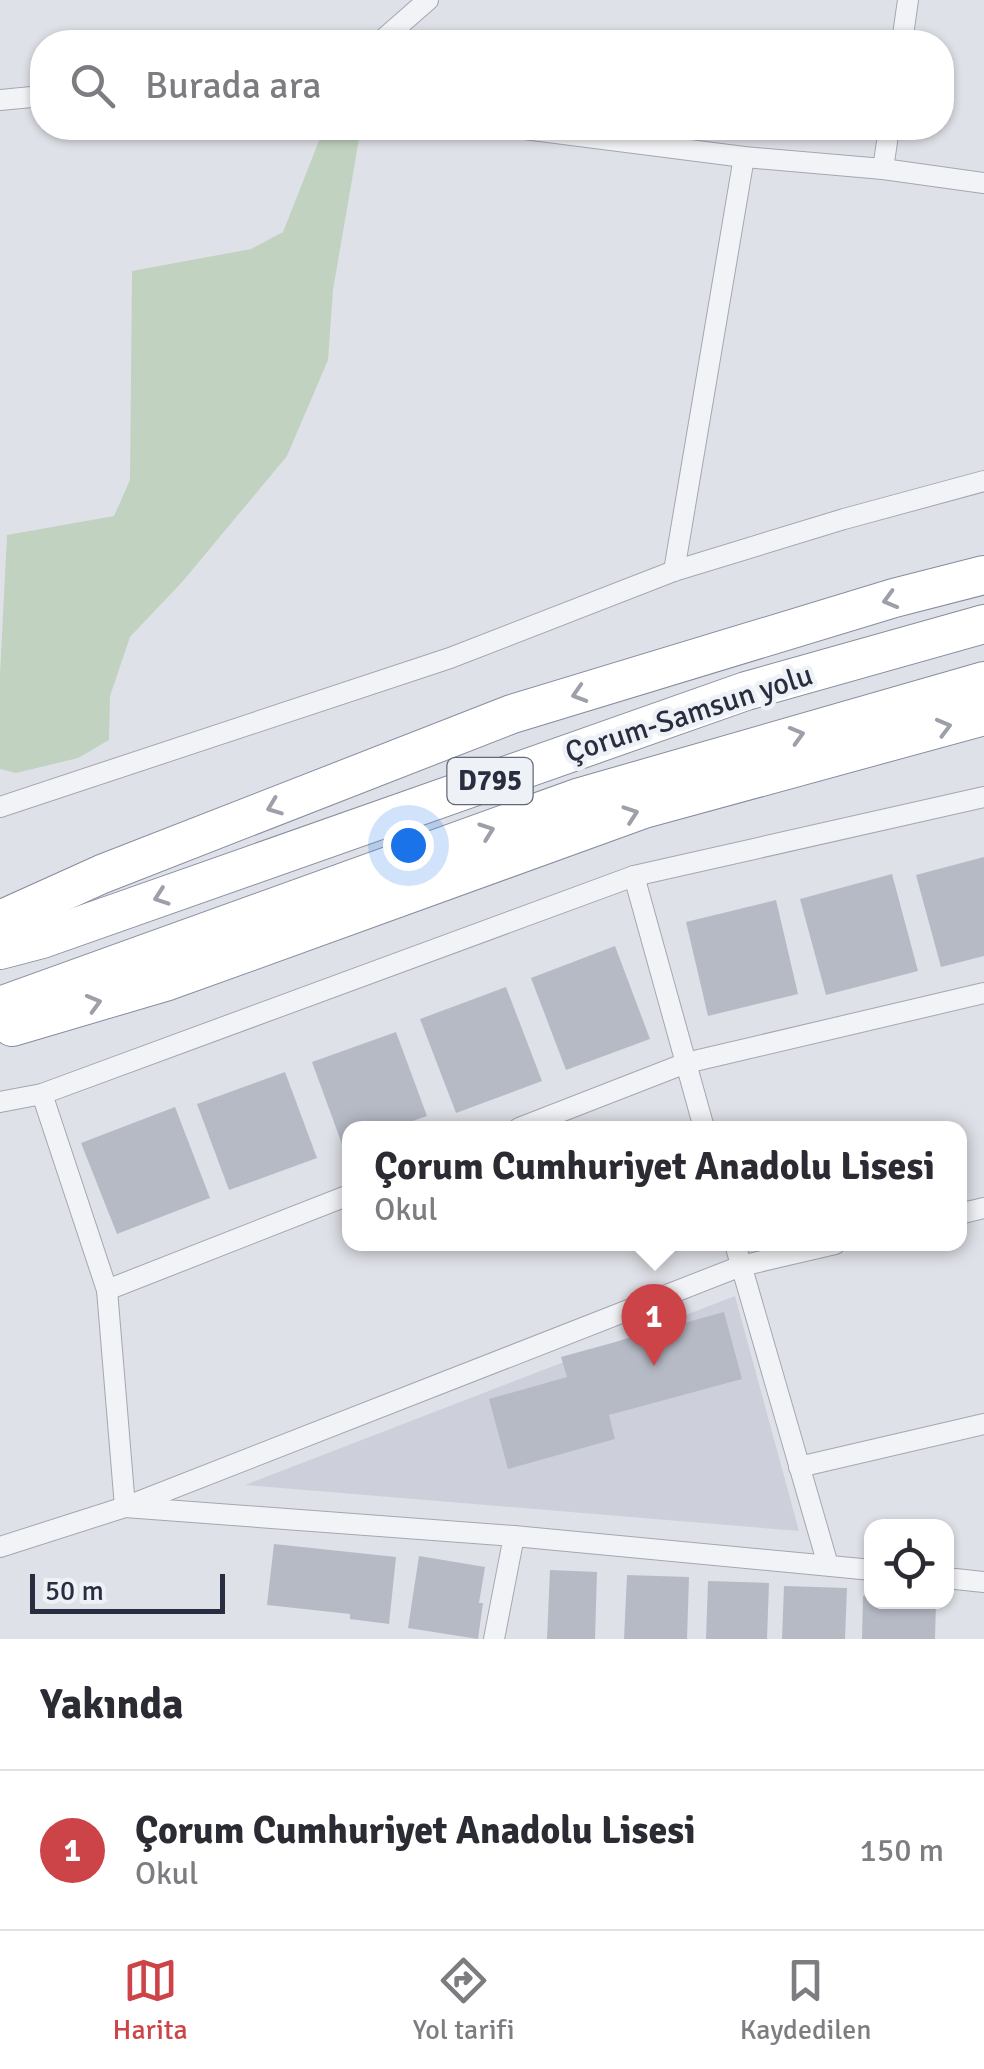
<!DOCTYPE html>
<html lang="tr">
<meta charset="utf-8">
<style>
:root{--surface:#fff;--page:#f2f2f3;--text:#2b2b33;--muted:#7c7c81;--line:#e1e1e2;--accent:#cd4448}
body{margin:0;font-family:Signika,sans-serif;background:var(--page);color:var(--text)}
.controls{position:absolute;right:30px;bottom:30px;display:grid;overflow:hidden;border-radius:20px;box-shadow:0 2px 8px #0004}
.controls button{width:90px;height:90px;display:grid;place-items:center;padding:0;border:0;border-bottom:2px solid var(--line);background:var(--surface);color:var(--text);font:50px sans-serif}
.scale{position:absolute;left:30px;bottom:25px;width:195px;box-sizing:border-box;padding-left:10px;border:5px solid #282d3f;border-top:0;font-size:28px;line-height:35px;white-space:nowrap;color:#282d3f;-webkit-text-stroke:8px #eef1f6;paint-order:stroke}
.you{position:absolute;left:408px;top:845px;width:35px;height:35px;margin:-25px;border:8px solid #fff;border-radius:50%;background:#1a73e8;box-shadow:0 0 0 15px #1a73e833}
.badge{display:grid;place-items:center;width:65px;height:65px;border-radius:50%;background:var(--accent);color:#fff;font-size:32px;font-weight:700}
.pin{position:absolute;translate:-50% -82px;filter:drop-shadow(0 2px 5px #0008)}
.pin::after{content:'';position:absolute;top:52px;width:35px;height:30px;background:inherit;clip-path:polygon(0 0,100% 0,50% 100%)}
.popup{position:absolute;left:342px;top:1121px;width:625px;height:130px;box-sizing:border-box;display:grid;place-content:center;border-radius:20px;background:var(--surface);filter:drop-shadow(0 2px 8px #0005);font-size:32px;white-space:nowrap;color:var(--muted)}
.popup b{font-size:38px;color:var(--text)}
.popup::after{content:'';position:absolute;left:50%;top:100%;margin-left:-20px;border:20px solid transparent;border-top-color:var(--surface)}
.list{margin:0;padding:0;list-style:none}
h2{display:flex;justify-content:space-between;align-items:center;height:130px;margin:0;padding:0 40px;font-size:42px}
h2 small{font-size:32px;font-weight:400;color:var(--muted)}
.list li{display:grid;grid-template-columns:65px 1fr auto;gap:30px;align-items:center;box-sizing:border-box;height:160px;padding:0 40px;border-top:2px solid var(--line)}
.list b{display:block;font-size:38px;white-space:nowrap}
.list p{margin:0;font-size:32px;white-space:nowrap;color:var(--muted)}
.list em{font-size:32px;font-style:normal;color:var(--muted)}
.icon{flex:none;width:55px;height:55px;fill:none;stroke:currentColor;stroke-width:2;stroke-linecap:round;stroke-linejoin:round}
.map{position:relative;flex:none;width:984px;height:1639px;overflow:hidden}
.search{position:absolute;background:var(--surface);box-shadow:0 2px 8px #0004;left:30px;right:30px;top:30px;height:110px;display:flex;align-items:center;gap:25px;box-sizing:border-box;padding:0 35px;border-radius:40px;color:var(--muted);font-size:38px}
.sheet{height:290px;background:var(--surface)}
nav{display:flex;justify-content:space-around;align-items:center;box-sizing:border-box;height:140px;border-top:2px solid var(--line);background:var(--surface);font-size:28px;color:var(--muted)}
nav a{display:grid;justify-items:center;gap:5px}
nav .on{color:var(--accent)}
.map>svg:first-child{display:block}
.built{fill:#cdd0da}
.green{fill:#c2d2c0}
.building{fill:#b6bac5}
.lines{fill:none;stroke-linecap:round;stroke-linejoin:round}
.street-casing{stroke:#a4a7b2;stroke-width:22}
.highway-casing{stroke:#878d9f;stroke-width:40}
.street{stroke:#f2f3f6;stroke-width:20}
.highway{stroke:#fff;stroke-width:38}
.oneway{stroke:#9ea0a9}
.labels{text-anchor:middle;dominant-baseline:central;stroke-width:9;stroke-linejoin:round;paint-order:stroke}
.shield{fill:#eef1f6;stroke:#636876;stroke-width:2.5}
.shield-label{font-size:28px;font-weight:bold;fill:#282d3f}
.street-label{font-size:30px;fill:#282d3f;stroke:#eef1f6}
</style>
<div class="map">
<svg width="984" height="1639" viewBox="0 0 984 1639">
<rect width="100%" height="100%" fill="#dfe1e8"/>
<path class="built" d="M 735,1296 L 799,1531 L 245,1485 Z"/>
<path class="green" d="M 324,128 L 331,128 L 359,139 L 333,290 L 328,360 L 287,456 L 183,581 L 130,637 L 110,696 L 109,740 L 78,758 L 16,773 L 0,769 L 0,675 L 7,535 L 114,516 L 130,480 L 132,271 L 251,249 L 283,232 Z"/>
<g class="building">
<path d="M 984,857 L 984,956 L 941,967 L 916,875 Z"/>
<path d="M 892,874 L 918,971 L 826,995 L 800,899 Z"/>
<path d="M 776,900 L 798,994 L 708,1016 L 686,922 Z"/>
<path d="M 615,946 L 650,1039 L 566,1070 L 531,978 Z"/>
<path d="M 506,987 L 542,1081 L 456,1113 L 420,1019 Z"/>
<path d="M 396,1032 L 427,1116 L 393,1128 L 349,1128 L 349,1145 L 343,1147 L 312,1062 Z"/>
<path d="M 285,1072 L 317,1158 L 229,1190 L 197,1104 Z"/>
<path d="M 175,1107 L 210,1198 L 117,1234 L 81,1143 Z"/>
<path d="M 724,1312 L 742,1379 L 609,1415 L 615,1439 L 508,1469 L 489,1399 L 567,1377 L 561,1357 Z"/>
<path d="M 274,1544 L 396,1557 L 389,1624 L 350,1619 L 350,1614 L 267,1605 Z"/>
<path d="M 419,1556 L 485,1567 L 479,1603 L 483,1603 L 478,1639 L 408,1628 Z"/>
<path d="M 550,1570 L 597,1572 L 595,1639 L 547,1639 Z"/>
<path d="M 627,1575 L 689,1577 L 687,1639 L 624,1639 Z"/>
<path d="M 708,1581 L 769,1583 L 767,1639 L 706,1639 Z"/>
<path d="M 784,1586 L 847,1588 L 845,1639 L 782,1639 Z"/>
<path d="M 863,1596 L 872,1596 L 872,1602 L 936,1602 L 935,1639 L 862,1639 Z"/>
</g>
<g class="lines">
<g class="street-casing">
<g id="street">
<path d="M 380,42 L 428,0"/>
<path d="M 902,42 L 908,0"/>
<path d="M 0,100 L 42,96"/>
<path d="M 517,128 L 744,157 L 883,169 L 984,183"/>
<path d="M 883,169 L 889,128"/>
<path d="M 674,571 L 744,157"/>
<path d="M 0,807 L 450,658 L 674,571 L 844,519 L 984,481"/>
<path d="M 634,876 L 704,1128"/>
<path d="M 42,1094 L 107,1290 L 125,1507 L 514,1536 L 872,1570"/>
<path d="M 0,1102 L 42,1094 L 634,876 L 984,797"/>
<path d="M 519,1128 L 686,1063 L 984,993"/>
<path d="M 959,1214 L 984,1208"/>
<path d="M 735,1244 L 828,1565"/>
<path d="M 107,1290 L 349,1195"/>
<path d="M 799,1467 L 984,1424"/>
<path d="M 0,1547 L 125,1507 L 741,1266 L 835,1244"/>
<path d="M 946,1578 L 984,1582"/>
<path d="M 494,1639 L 514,1536"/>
</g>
</g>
<g class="highway-casing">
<g id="highway">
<path d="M 0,920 L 102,874 L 512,714 L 894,598 L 984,575"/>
<path d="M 0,950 L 42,939 L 746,691 L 984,624"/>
<path d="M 0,1006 L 577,798 L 984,681"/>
<path d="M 12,1027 L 168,981 L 644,809 L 984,716"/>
</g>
</g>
<use href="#street" class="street"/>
<use href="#highway" class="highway"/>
</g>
<defs><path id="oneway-chevron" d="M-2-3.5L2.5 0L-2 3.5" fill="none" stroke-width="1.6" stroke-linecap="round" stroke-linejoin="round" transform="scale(2.5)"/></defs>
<g class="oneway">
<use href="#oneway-chevron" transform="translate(890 600) rotate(164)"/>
<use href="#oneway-chevron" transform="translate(579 694) rotate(163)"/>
<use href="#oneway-chevron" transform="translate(944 727) rotate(-15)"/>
<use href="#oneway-chevron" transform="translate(797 735) rotate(-16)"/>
<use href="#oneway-chevron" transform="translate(274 807) rotate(159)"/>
<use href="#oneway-chevron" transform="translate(631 814) rotate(-19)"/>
<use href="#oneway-chevron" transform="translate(487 831) rotate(-20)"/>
<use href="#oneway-chevron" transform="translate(161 897) rotate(161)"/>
<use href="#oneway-chevron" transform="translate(94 1003) rotate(-16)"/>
</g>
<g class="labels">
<rect class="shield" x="447.5" y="758" width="85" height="46" rx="8"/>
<g class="shield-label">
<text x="490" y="781">D795</text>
</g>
<g class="street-label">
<text transform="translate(689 714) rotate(-18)">Çorum-Samsun yolu</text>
</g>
</g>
</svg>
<div class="controls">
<button><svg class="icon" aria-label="locate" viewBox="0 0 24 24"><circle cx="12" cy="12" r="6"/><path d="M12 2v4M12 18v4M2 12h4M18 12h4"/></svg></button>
</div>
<div class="scale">50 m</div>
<div class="you"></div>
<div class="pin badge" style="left:654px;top:1366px">1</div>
<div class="popup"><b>Çorum Cumhuriyet Anadolu Lisesi</b>Okul</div>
<div class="search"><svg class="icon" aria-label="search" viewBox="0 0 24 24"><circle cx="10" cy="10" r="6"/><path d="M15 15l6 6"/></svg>Burada ara</div>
</div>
<section class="sheet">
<h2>Yakında<small></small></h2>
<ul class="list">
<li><span class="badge">1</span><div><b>Çorum Cumhuriyet Anadolu Lisesi</b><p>Okul</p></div><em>150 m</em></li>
</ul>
</section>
<nav>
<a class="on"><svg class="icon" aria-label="map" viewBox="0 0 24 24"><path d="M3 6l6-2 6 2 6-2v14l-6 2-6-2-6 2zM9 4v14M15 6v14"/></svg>Harita</a>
<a><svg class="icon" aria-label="directions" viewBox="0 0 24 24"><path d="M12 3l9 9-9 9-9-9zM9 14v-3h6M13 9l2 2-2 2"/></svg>Yol tarifi</a>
<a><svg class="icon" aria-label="saved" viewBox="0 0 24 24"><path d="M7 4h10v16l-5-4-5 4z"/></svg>Kaydedilen</a>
</nav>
